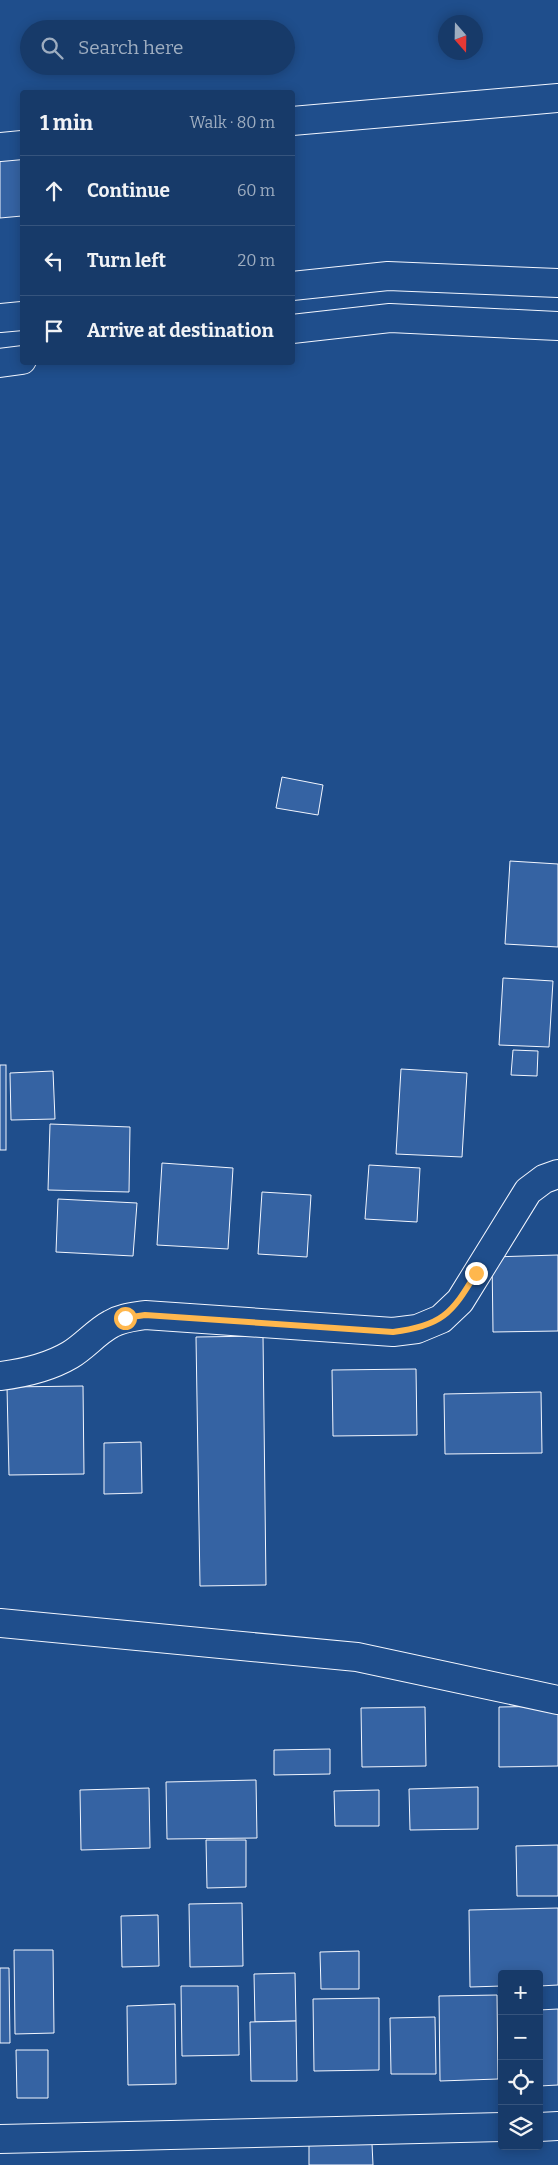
<!DOCTYPE html>
<meta charset="utf-8">
<style>
:root{--surface:#173a69;--page:#20416f;--text:#f1f3f6;--muted:#9eadc0;--line:#36547d}
body{margin:0;font-family:Bitter,serif;background:var(--page);color:var(--text)}
.controls{position:absolute;right:15px;bottom:15px;display:grid;overflow:hidden;border-radius:5px;box-shadow:0 2px 12px #0003}
.controls button{width:45px;height:45px;display:grid;place-items:center;padding:0;border:0;border-bottom:1px solid var(--line);background:var(--surface);color:var(--text);font:25px sans-serif}
.compass{position:absolute;left:438px;top:15px;width:45px;height:45px;border-radius:50%;background:var(--surface);box-shadow:0 2px 12px #0003;rotate:160deg}
.stop{position:absolute;width:15px;height:15px;margin:-11px;border:4px solid #ffb74d;border-radius:50%;background:#fff}
.stop.end{background:#ffb74d;border-color:#fff;box-shadow:0 1px 5px #0008}
.list{margin:0;padding:0;list-style:none}
h2{display:flex;justify-content:space-between;align-items:center;height:65px;margin:0;padding:0 20px;font-size:21px}
h2 small{font-size:16px;font-weight:400;color:var(--muted)}
.list li{display:grid;grid-template-columns:32px 1fr auto;gap:15px;align-items:center;box-sizing:border-box;height:70px;padding:0 20px;border-top:1px solid var(--line)}
.list b{display:block;font-size:19px;white-space:nowrap}
.list em{font-size:16px;font-style:normal;color:var(--muted)}
.icon{flex:none;width:28px;height:28px;fill:none;stroke:currentColor;stroke-width:2;stroke-linecap:round;stroke-linejoin:round}
.map{position:relative;flex:none;width:558px;height:2165px;overflow:hidden}
.search{position:absolute;background:var(--surface);box-shadow:0 2px 12px #0003;left:20px;top:20px;width:275px;height:55px;display:flex;align-items:center;gap:12px;box-sizing:border-box;padding:0 18px;border-radius:28px;color:var(--muted);font-size:19px}
.panel{position:absolute;background:var(--surface);box-shadow:0 2px 12px #0003;left:20px;top:90px;width:275px;height:275px;border-radius:5px}
.map>svg:first-child{display:block}
.building{fill:#3563a3;stroke:#f2f6ff}
.lines{fill:none;stroke-linecap:round;stroke-linejoin:round}
.minor-casing{stroke:#f2f6ff;stroke-width:30}
.minor{stroke:#1f4e8c;stroke-width:28}
.route{stroke:#ffb74d;stroke-width:6}
</style>
<div class="map">
<svg width="558" height="2165" viewBox="0 0 558 2165">
<rect width="100%" height="100%" fill="#1f4e8c"/>
<g class="building">
<path d="M 22,155 L 22,216 L 0,218 L 0,156 Z"/>
<path d="M 282,777 L 323,785 L 318,815 L 276,808 Z"/>
<path d="M 510,861 L 558,864 L 558,947 L 505,944 Z"/>
<path d="M 503,978 L 553,981 L 549,1047 L 499,1045 Z"/>
<path d="M 513,1050 L 538,1051 L 537,1076 L 511,1075 Z"/>
<rect x="0" y="1065" width="6" height="85"/>
<path d="M 401,1069 L 467,1073 L 462,1157 L 396,1154 Z"/>
<path d="M 53,1071 L 55,1119 L 11,1120 L 10,1073 Z"/>
<path d="M 50,1124 L 130,1127 L 129,1192 L 48,1190 Z"/>
<path d="M 162,1163 L 233,1168 L 228,1249 L 157,1245 Z"/>
<path d="M 369,1165 L 420,1168 L 417,1222 L 365,1219 Z"/>
<path d="M 262,1192 L 311,1195 L 307,1257 L 258,1254 Z"/>
<path d="M 58,1199 L 137,1203 L 133,1256 L 56,1252 Z"/>
<path d="M 558,1255 L 558,1331 L 493,1332 L 492,1257 Z"/>
<path d="M 263,1336 L 266,1585 L 200,1586 L 196,1337 Z"/>
<path d="M 416,1369 L 417,1435 L 333,1436 L 332,1370 Z"/>
<path d="M 83,1386 L 84,1474 L 9,1475 L 7,1387 Z"/>
<path d="M 541,1392 L 542,1453 L 445,1454 L 444,1394 Z"/>
<path d="M 141,1442 L 142,1493 L 104,1494 L 104,1443 Z"/>
<path d="M 558,1706 L 558,1766 L 499,1767 L 499,1707 Z"/>
<path d="M 425,1707 L 426,1766 L 362,1767 L 361,1708 Z"/>
<path d="M 330,1749 L 330,1774 L 274,1775 L 274,1750 Z"/>
<path d="M 256,1780 L 257,1838 L 167,1839 L 166,1782 Z"/>
<path d="M 478,1787 L 478,1829 L 410,1830 L 409,1789 Z"/>
<path d="M 149,1788 L 150,1848 L 81,1850 L 80,1790 Z"/>
<path d="M 379,1790 L 379,1826 L 335,1826 L 334,1791 Z"/>
<path d="M 206,1840 L 246,1840 L 246,1887 L 207,1888 Z"/>
<path d="M 558,1845 L 558,1896 L 517,1896 L 516,1846 Z"/>
<path d="M 242,1903 L 243,1966 L 190,1967 L 189,1904 Z"/>
<path d="M 558,1908 L 558,1985 L 539,1986 L 539,1974 L 502,1974 L 502,1986 L 470,1987 L 469,1910 Z"/>
<path d="M 158,1915 L 159,1966 L 122,1967 L 121,1916 Z"/>
<path d="M 14,1950 L 53,1950 L 54,2033 L 15,2034 Z"/>
<path d="M 359,1951 L 359,1989 L 321,1989 L 320,1952 Z"/>
<path d="M 0,1968 L 9,1968 L 10,2043 L 0,2043 Z"/>
<path d="M 295,1973 L 296,2021 L 255,2022 L 254,1974 Z"/>
<path d="M 181,1986 L 238,1986 L 239,2055 L 182,2056 Z"/>
<path d="M 497,1995 L 498,2079 L 440,2081 L 439,1996 Z"/>
<path d="M 379,1998 L 379,2070 L 314,2071 L 313,1999 Z"/>
<path d="M 175,2004 L 176,2084 L 128,2085 L 127,2006 Z"/>
<path d="M 558,2009 L 558,2085 L 539,2086 L 539,2010 Z"/>
<path d="M 435,2017 L 436,2074 L 391,2074 L 390,2018 Z"/>
<path d="M 296,2021 L 297,2081 L 251,2081 L 250,2022 Z"/>
<path d="M 16,2050 L 48,2050 L 48,2098 L 17,2098 Z"/>
<path d="M 372,2144 L 373,2165 L 309,2165 L 309,2145 Z"/>
</g>
<g class="lines">
<g class="minor-casing">
<g id="minor">
<path d="M 292,121 L 558,98"/>
<path d="M 0,147 L 22,145"/>
<path d="M 292,286 L 388,276 L 558,283"/>
<path d="M 0,318 L 22,316"/>
<path d="M 292,329 L 390,318 L 558,326"/>
<path d="M 0,363 L 22,360"/>
<path d="M 0,1376 C 25,1373 48,1368 70,1355 C 85,1346 96,1332 111,1324 C 121,1318 133,1317 145,1315 L 393,1332 L 417,1329 L 441,1319 L 460,1301 L 528,1191 L 544,1179 L 558,1174"/>
<path d="M 0,1623 L 357,1657 L 558,1700"/>
<path d="M 539,2127 L 558,2126"/>
<path d="M 0,2139 L 502,2127"/>
</g>
</g>
<use href="#minor" class="minor"/>
</g>
<g class="lines">
<path class="route" d="M 125,1318 L 145,1315 L 393,1332 C 441,1326 452,1314 476,1273"/>
</g>
</svg>
<div class="controls">
<button>+</button>
<button>−</button>
<button><svg class="icon" aria-label="locate" viewBox="0 0 24 24"><circle cx="12" cy="12" r="6"/><path d="M12 2v4M12 18v4M2 12h4M18 12h4"/></svg></button>
<button><svg class="icon" aria-label="layers" viewBox="0 0 24 24"><path d="M12 4l9 5-9 5-9-5zM3 14l9 5 9-5"/></svg></button>
</div>
<svg class="compass" viewBox="-18 -18 36 36"><path d="M0-13l5 13h-10z" fill="#e53935"/><path d="M0 13l5-13h-10z" fill="#9eadc0"/></svg>
<div class="stop" style="left:125px;top:1318px"></div>
<div class="stop end" style="left:476px;top:1273px"></div>
<div class="search"><svg class="icon" aria-label="search" viewBox="0 0 24 24"><circle cx="10" cy="10" r="6"/><path d="M15 15l6 6"/></svg>Search here</div>
<section class="panel">
<h2>1 min<small>Walk · 80 m</small></h2>
<ul class="list">
<li><svg class="icon" aria-label="ahead" viewBox="0 0 24 24"><path d="M12 20V5M6 11l6-6 6 6"/></svg><div><b>Continue</b></div><em>60 m</em></li>
<li><svg class="icon" aria-label="left" viewBox="0 0 24 24"><path d="M17 20v-9H6M10 6l-5 5 5 5"/></svg><div><b>Turn left</b></div><em>20 m</em></li>
<li><svg class="icon" aria-label="arrive" viewBox="0 0 24 24"><path d="M6 21V4h12l-3 4 3 4H6"/></svg><div><b>Arrive at destination</b></div></li>
</ul>
</section>
</div>
